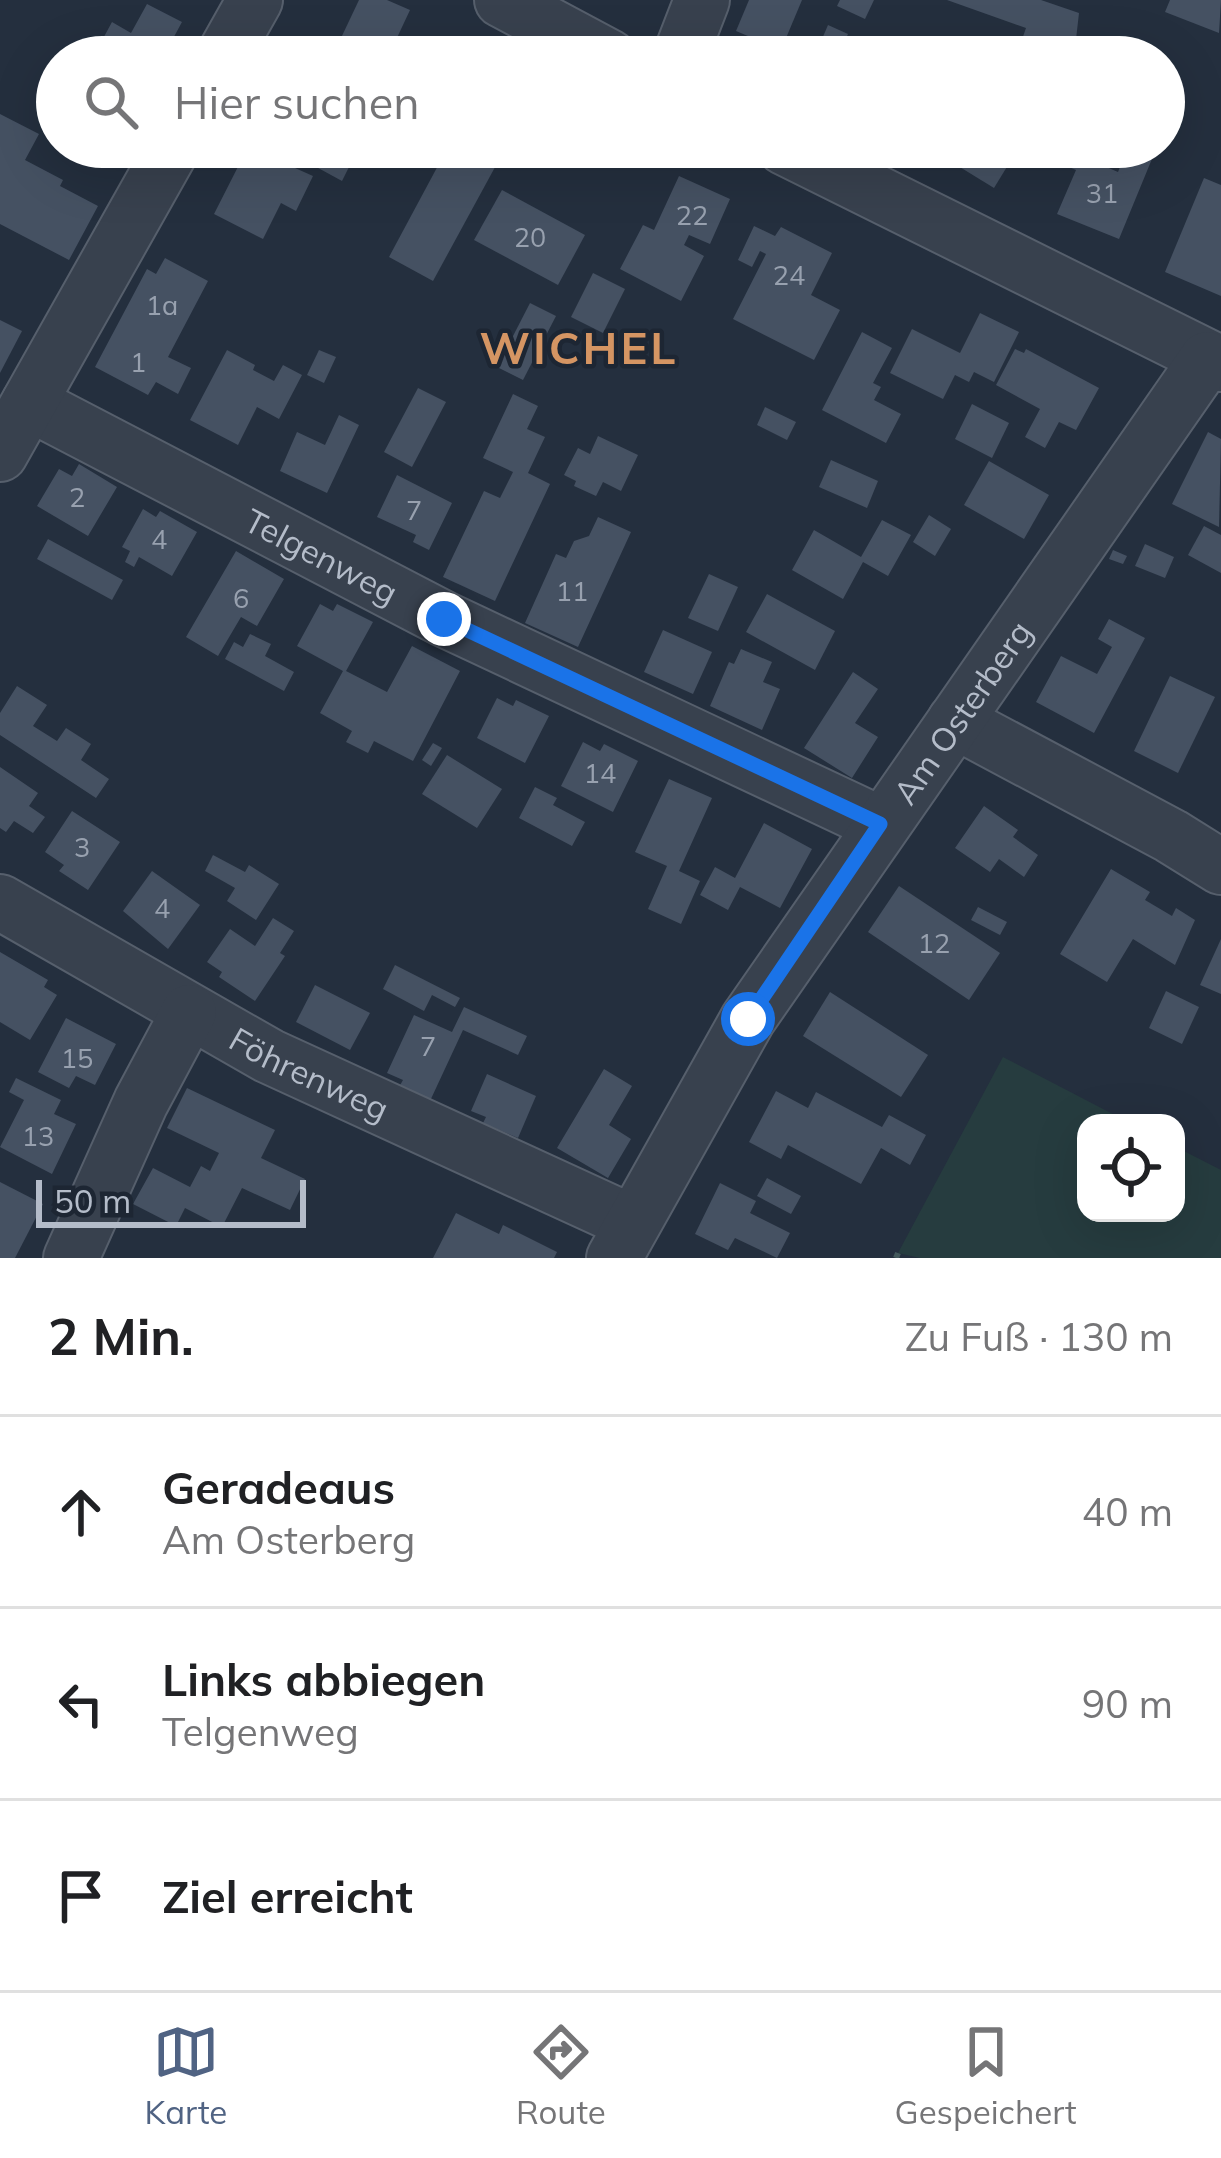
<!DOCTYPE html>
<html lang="de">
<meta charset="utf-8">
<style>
:root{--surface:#fff;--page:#f6f6f6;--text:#202124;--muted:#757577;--line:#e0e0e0;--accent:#506383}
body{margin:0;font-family:Mulish,sans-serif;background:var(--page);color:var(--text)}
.controls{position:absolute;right:36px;bottom:36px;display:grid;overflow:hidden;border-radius:24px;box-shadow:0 12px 48px #0002}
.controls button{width:108px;height:108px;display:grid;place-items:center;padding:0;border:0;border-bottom:3px solid var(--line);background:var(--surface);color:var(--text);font:60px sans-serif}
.scale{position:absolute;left:36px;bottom:30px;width:270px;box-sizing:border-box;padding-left:12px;border:6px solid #b4bcc9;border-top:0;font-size:33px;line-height:42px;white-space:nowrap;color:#b4bcc9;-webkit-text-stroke:9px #1d2633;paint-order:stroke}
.stop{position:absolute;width:36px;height:36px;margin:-27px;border:9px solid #1a73e8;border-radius:50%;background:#fff}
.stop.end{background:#1a73e8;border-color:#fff;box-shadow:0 3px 12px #0008}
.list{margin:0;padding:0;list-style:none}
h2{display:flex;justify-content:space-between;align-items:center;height:156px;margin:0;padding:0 48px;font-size:51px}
h2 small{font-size:39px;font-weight:400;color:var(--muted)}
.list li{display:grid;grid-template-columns:78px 1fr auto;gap:36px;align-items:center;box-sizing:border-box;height:192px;padding:0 48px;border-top:3px solid var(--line)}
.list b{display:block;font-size:45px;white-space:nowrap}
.list p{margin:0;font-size:39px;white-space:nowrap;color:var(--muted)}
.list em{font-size:39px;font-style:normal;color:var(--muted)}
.icon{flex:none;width:66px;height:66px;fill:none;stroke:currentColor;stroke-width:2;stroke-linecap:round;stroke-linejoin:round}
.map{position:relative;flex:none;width:1221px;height:1258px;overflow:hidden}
.search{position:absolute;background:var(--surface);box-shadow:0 12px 48px #0002;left:36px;right:36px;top:36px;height:132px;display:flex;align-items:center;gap:30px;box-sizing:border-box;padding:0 42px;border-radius:66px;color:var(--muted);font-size:45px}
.sheet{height:732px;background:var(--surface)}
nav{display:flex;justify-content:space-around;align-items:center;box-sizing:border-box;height:168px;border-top:3px solid var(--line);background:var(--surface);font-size:33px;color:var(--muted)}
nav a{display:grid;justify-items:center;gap:6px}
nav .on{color:var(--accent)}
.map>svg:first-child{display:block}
.green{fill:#263c3f}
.building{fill:#455162}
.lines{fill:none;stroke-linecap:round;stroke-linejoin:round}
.minor-casing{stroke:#565f6c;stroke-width:58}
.path{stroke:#44595c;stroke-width:6;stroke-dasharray:9 9;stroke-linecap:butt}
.minor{stroke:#38414e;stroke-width:54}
.route{stroke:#1a73e8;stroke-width:15}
.labels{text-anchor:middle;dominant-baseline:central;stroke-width:9;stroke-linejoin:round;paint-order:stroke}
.number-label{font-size:27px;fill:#98a1af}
.street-label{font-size:33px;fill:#b4bcc9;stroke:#1d2633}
.district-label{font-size:45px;font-weight:bold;letter-spacing:3px;fill:#d59563;stroke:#1d2633}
</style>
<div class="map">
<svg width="1221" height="1258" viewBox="0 0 1221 1258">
<rect width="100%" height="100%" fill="#242f3e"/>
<path class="green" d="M 1003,1057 L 1130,1123 L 1086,1123 L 1086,1213 L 1176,1213 L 1176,1147 L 1221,1170 L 1221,1258 L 920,1258 L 898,1253 Z"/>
<g class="building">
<path d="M 359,0 L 387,0 L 410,10 L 388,57 L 332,57 Z"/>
<path d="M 749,0 L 802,0 L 781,50 L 736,31 Z"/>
<path d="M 840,0 L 874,0 L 865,19 L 837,6 Z"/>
<path d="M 947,0 L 1041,0 L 1079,13 L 1074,57 L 1037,57 L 1018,51 L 1026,28 Z"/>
<path d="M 1170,0 L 1221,0 L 1219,33 L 1165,12 Z"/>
<path d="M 147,4 L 182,22 L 163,57 L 93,57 L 112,22 L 131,33 Z"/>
<path d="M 828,25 L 848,34 L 842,48 L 822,39 Z"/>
<path d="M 288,39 L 313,50 L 310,57 L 280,57 Z"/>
<path d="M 0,114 L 39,134 L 25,160 L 63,180 L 60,186 L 98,206 L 69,260 L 0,224 Z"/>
<path d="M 248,147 L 313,176 L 296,211 L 281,203 L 263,239 L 214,214 Z"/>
<path d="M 304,147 L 316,147 L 350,165 L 342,181 L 298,157 Z"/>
<path d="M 448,147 L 506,147 L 433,281 L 389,257 Z"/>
<path d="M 958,147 L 1019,147 L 994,188 L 950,161 Z"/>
<path d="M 1058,147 L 1085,147 L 1081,156 L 1118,172 L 1128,147 L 1154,154 L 1119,239 L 1057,214 L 1076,170 L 1053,160 Z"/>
<path d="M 679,176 L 730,199 L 710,244 L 689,235 L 684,245 L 704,256 L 681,301 L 620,269 L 643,225 L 654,230 Z"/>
<path d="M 1204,178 L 1221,185 L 1221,296 L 1165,272 Z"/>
<path d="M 502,190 L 585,235 L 558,285 L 474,240 Z"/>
<path d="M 754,226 L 775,236 L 781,227 L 832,253 L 811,295 L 840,310 L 814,360 L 733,319 L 766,254 L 760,251 L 752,267 L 738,260 Z"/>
<path d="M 165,258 L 208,281 L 168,357 L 191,368 L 178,394 L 156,382 L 148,395 L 95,367 L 147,269 L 156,274 Z"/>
<path d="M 593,273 L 625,289 L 603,333 L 571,317 Z"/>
<path d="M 530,303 L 556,316 L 523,380 L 497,367 Z"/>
<path d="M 980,313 L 1019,332 L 994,382 L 974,372 L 969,382 L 955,375 L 943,399 L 890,373 L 912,329 L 960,353 Z"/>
<path d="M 0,320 L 22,331 L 0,373 Z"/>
<path d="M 862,332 L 892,348 L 873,383 L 881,387 L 874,400 L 901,414 L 886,443 L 822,410 Z"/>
<path d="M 1015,349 L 1024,353 L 1026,349 L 1099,388 L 1076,430 L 1059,422 L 1045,448 L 1025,437 L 1040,409 L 996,385 Z"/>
<path d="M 227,350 L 255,365 L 253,370 L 274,381 L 283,365 L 302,375 L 279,419 L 257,407 L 238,445 L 190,420 Z"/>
<path d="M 319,350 L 336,357 L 324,383 L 307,375 Z"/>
<path d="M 418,388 L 446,402 L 412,467 L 384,452 Z"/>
<path d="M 513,394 L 538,406 L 527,429 L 545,437 L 528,473 L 550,484 L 495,601 L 443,577 L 484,491 L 500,498 L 513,472 L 483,458 Z"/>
<path d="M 972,404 L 1009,423 L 992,458 L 955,439 Z"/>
<path d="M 765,407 L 796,422 L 787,440 L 757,425 Z"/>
<path d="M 339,415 L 359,425 L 327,493 L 280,471 L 297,432 L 325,445 Z"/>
<path d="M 1208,432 L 1221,439 L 1219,527 L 1172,504 Z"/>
<path d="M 598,436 L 638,455 L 621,491 L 603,482 L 596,496 L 574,486 L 576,481 L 564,475 L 578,448 L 590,454 Z"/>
<path d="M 831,460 L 878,481 L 867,508 L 819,487 Z"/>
<path d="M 989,461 L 1049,495 L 1024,539 L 964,505 Z"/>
<path d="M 79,464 L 117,487 L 88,536 L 37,506 L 59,469 L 72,476 Z"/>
<path d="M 397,475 L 452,503 L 429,550 L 413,542 L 416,535 L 377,517 Z"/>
<path d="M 143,509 L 156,517 L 160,511 L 197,532 L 172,576 L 139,557 L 134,567 L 125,562 L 130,551 L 122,547 Z"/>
<path d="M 929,515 L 951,529 L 935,556 L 913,542 Z"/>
<path d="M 598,517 L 631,532 L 578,647 L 525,623 L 556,554 L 566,558 L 574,541 L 589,536 Z"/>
<path d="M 882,520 L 911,535 L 888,576 L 863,562 L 843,599 L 792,570 L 814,530 L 861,557 Z"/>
<path d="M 1204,526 L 1221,535 L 1221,573 L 1188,555 Z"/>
<path d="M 48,539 L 123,580 L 112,600 L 37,559 Z"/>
<path d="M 1145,544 L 1174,557 L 1165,578 L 1135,566 Z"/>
<path d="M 1113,550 L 1127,556 L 1123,564 L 1109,559 Z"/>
<path d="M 236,551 L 284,579 L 257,626 L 241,617 L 218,656 L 186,637 Z"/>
<path d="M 709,574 L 738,587 L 718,631 L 688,618 Z"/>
<path d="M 767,594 L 835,631 L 815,670 L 746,632 Z"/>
<path d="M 320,604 L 333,611 L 337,604 L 373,622 L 346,671 L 387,692 L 412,646 L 460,671 L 413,761 L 374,741 L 368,753 L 346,742 L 352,731 L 320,713 L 343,671 L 297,646 Z"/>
<path d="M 1109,619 L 1145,638 L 1094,733 L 1036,702 L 1061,656 L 1097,674 L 1112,647 L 1098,639 Z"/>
<path d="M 663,630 L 712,652 L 693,694 L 644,672 Z"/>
<path d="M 250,634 L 271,644 L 265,656 L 294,672 L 284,691 L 225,659 L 234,642 L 243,647 Z"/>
<path d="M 741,649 L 772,662 L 763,682 L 780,689 L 762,730 L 710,706 L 729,662 L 734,664 Z"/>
<path d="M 853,672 L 878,689 L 855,723 L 878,737 L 852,778 L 804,748 Z"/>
<path d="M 1170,676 L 1215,697 L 1178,773 L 1134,751 Z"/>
<path d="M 17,686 L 47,705 L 33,726 L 57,741 L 66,728 L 91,744 L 81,760 L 109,779 L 96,798 L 0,735 L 0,713 Z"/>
<path d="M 497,698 L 513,706 L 516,700 L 549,716 L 525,763 L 477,738 Z"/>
<path d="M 583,742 L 600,751 L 604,744 L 638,761 L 613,812 L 561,786 Z"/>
<path d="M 433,743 L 442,748 L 431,766 L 422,760 Z"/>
<path d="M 447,755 L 502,789 L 477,828 L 422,794 Z"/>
<path d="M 0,767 L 38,793 L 29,806 L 45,817 L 33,833 L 14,821 L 6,832 L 0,828 Z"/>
<path d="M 669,779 L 712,798 L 679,871 L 700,881 L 681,924 L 648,909 L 667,866 L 635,852 Z"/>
<path d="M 535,787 L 557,798 L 553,805 L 585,822 L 572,846 L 519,818 Z"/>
<path d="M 984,806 L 1018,830 L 1013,837 L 1038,855 L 1024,877 L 999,859 L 990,872 L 955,848 Z"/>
<path d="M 72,811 L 120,842 L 88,890 L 59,871 L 64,865 L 45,852 Z"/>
<path d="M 764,823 L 812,849 L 780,908 L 740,887 L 728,910 L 700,895 L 715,867 L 735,878 Z"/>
<path d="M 213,855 L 245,872 L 249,865 L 279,884 L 256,920 L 227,901 L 235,888 L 205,871 Z"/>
<path d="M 1111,869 L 1150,892 L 1145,900 L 1172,916 L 1176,908 L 1195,920 L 1175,965 L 1133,939 L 1107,982 L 1060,954 Z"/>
<path d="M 152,871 L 200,905 L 168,949 L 123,911 Z"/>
<path d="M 899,886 L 1000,953 L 969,1000 L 868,932 Z"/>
<path d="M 978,907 L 1007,922 L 1000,935 L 971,920 Z"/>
<path d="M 273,918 L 294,931 L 280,953 L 285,956 L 255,1001 L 219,977 L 222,972 L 207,962 L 230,929 L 255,946 Z"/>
<path d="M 1221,939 L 1221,994 L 1200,985 Z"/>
<path d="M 0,952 L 48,980 L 44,987 L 57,995 L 30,1040 L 0,1022 Z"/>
<path d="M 395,965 L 460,998 L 455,1007 L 432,995 L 424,1011 L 383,989 Z"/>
<path d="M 315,985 L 370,1013 L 350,1050 L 296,1022 Z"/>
<path d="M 1166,991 L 1199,1007 L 1182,1044 L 1149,1028 Z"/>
<path d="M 830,992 L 928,1055 L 901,1097 L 803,1036 Z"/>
<path d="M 464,1007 L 527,1036 L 518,1055 L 463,1030 L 430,1101 L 399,1087 L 403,1080 L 387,1073 L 414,1015 L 452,1032 Z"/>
<path d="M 66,1018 L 116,1044 L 95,1085 L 76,1076 L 69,1088 L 38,1072 Z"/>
<path d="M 604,1069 L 632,1086 L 609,1125 L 631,1139 L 608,1178 L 557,1148 Z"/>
<path d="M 487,1074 L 536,1096 L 518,1138 L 483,1123 L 486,1117 L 471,1111 Z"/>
<path d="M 16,1078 L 61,1100 L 54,1114 L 76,1124 L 52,1174 L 0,1147 L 24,1100 L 9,1092 Z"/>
<path d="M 187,1088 L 275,1130 L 261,1158 L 305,1179 L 290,1210 L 242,1188 L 222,1227 L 185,1208 L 176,1226 L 133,1204 L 153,1168 L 190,1187 L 201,1166 L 210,1171 L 219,1153 L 167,1128 Z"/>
<path d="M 776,1091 L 808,1108 L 816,1092 L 882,1127 L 889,1115 L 926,1135 L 910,1165 L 881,1148 L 861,1184 L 788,1145 L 781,1159 L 749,1142 Z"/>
<path d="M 767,1178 L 801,1196 L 791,1214 L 757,1196 Z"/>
<path d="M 0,1182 L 43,1204 L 15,1258 L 0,1258 Z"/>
<path d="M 720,1183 L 756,1201 L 750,1213 L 790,1233 L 777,1258 L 735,1238 L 728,1250 L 695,1234 Z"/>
<path d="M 456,1213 L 499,1234 L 503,1225 L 557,1252 L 554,1258 L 433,1258 Z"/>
</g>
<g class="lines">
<g class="minor-casing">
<g id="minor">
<path d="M 502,0 L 609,57"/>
<path d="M 223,57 L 255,0"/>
<path d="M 680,57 L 702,0"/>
<path d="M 784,147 L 1221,364"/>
<path id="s1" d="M 29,403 L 444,619 L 880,824"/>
<path d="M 0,454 L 173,147"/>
<path d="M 955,721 L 1171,836 L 1221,867"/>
<path id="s2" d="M 0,902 L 269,1056 L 631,1222"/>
<path d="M 71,1258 L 141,1102 L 189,1012"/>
<path id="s3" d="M 614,1258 L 748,1019 L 1207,359"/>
</g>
</g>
<path class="path" d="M 896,1258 L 898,1253"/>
<use href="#minor" class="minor"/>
</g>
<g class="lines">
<path class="route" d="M 444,619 L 880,824 L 748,1019"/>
</g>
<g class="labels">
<g class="number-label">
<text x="1102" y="193">31</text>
<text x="692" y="215">22</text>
<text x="530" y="237">20</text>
<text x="789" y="275">24</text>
<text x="162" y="305">1a</text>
<text x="138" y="362">1</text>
<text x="77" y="497">2</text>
<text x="414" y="510">7</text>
<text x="159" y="539">4</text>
<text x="572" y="591">11</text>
<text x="241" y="598">6</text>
<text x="600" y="773">14</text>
<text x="82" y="847">3</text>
<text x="162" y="908">4</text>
<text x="934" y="943">12</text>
<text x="428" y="1046">7</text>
<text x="77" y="1058">15</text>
<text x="38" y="1136">13</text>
</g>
<g class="street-label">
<text stroke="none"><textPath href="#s1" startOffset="330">Telgenweg</textPath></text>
<text stroke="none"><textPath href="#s3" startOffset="648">Am Osterberg</textPath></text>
<text stroke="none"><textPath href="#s2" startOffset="354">Föhrenweg</textPath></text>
</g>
<g class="district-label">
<text x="579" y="347">WICHEL</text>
</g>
</g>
</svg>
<div class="controls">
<button><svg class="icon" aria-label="locate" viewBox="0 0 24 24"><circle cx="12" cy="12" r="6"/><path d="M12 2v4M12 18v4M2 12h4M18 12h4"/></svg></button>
</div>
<div class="scale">50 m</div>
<div class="stop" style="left:748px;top:1019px"></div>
<div class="stop end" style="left:444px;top:619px"></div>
<div class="search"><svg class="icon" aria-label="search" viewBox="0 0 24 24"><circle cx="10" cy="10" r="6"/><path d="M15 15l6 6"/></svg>Hier suchen</div>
</div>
<section class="sheet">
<h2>2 Min.<small>Zu Fuß · 130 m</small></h2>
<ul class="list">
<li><svg class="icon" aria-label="ahead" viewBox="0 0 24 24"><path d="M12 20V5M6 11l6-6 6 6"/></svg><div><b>Geradeaus</b><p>Am Osterberg</p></div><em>40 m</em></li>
<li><svg class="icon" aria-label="left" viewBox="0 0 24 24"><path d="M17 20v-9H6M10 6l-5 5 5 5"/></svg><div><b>Links abbiegen</b><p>Telgenweg</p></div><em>90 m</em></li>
<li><svg class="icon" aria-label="arrive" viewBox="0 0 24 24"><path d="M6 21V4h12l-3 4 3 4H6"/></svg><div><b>Ziel erreicht</b></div></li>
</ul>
</section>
<nav>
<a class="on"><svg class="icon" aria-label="map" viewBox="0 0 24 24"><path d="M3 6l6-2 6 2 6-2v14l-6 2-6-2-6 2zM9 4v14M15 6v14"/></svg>Karte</a>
<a><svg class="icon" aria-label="directions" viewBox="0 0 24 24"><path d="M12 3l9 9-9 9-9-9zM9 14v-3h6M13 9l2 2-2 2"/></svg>Route</a>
<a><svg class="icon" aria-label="saved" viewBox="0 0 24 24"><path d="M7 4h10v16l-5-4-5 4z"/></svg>Gespeichert</a>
</nav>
